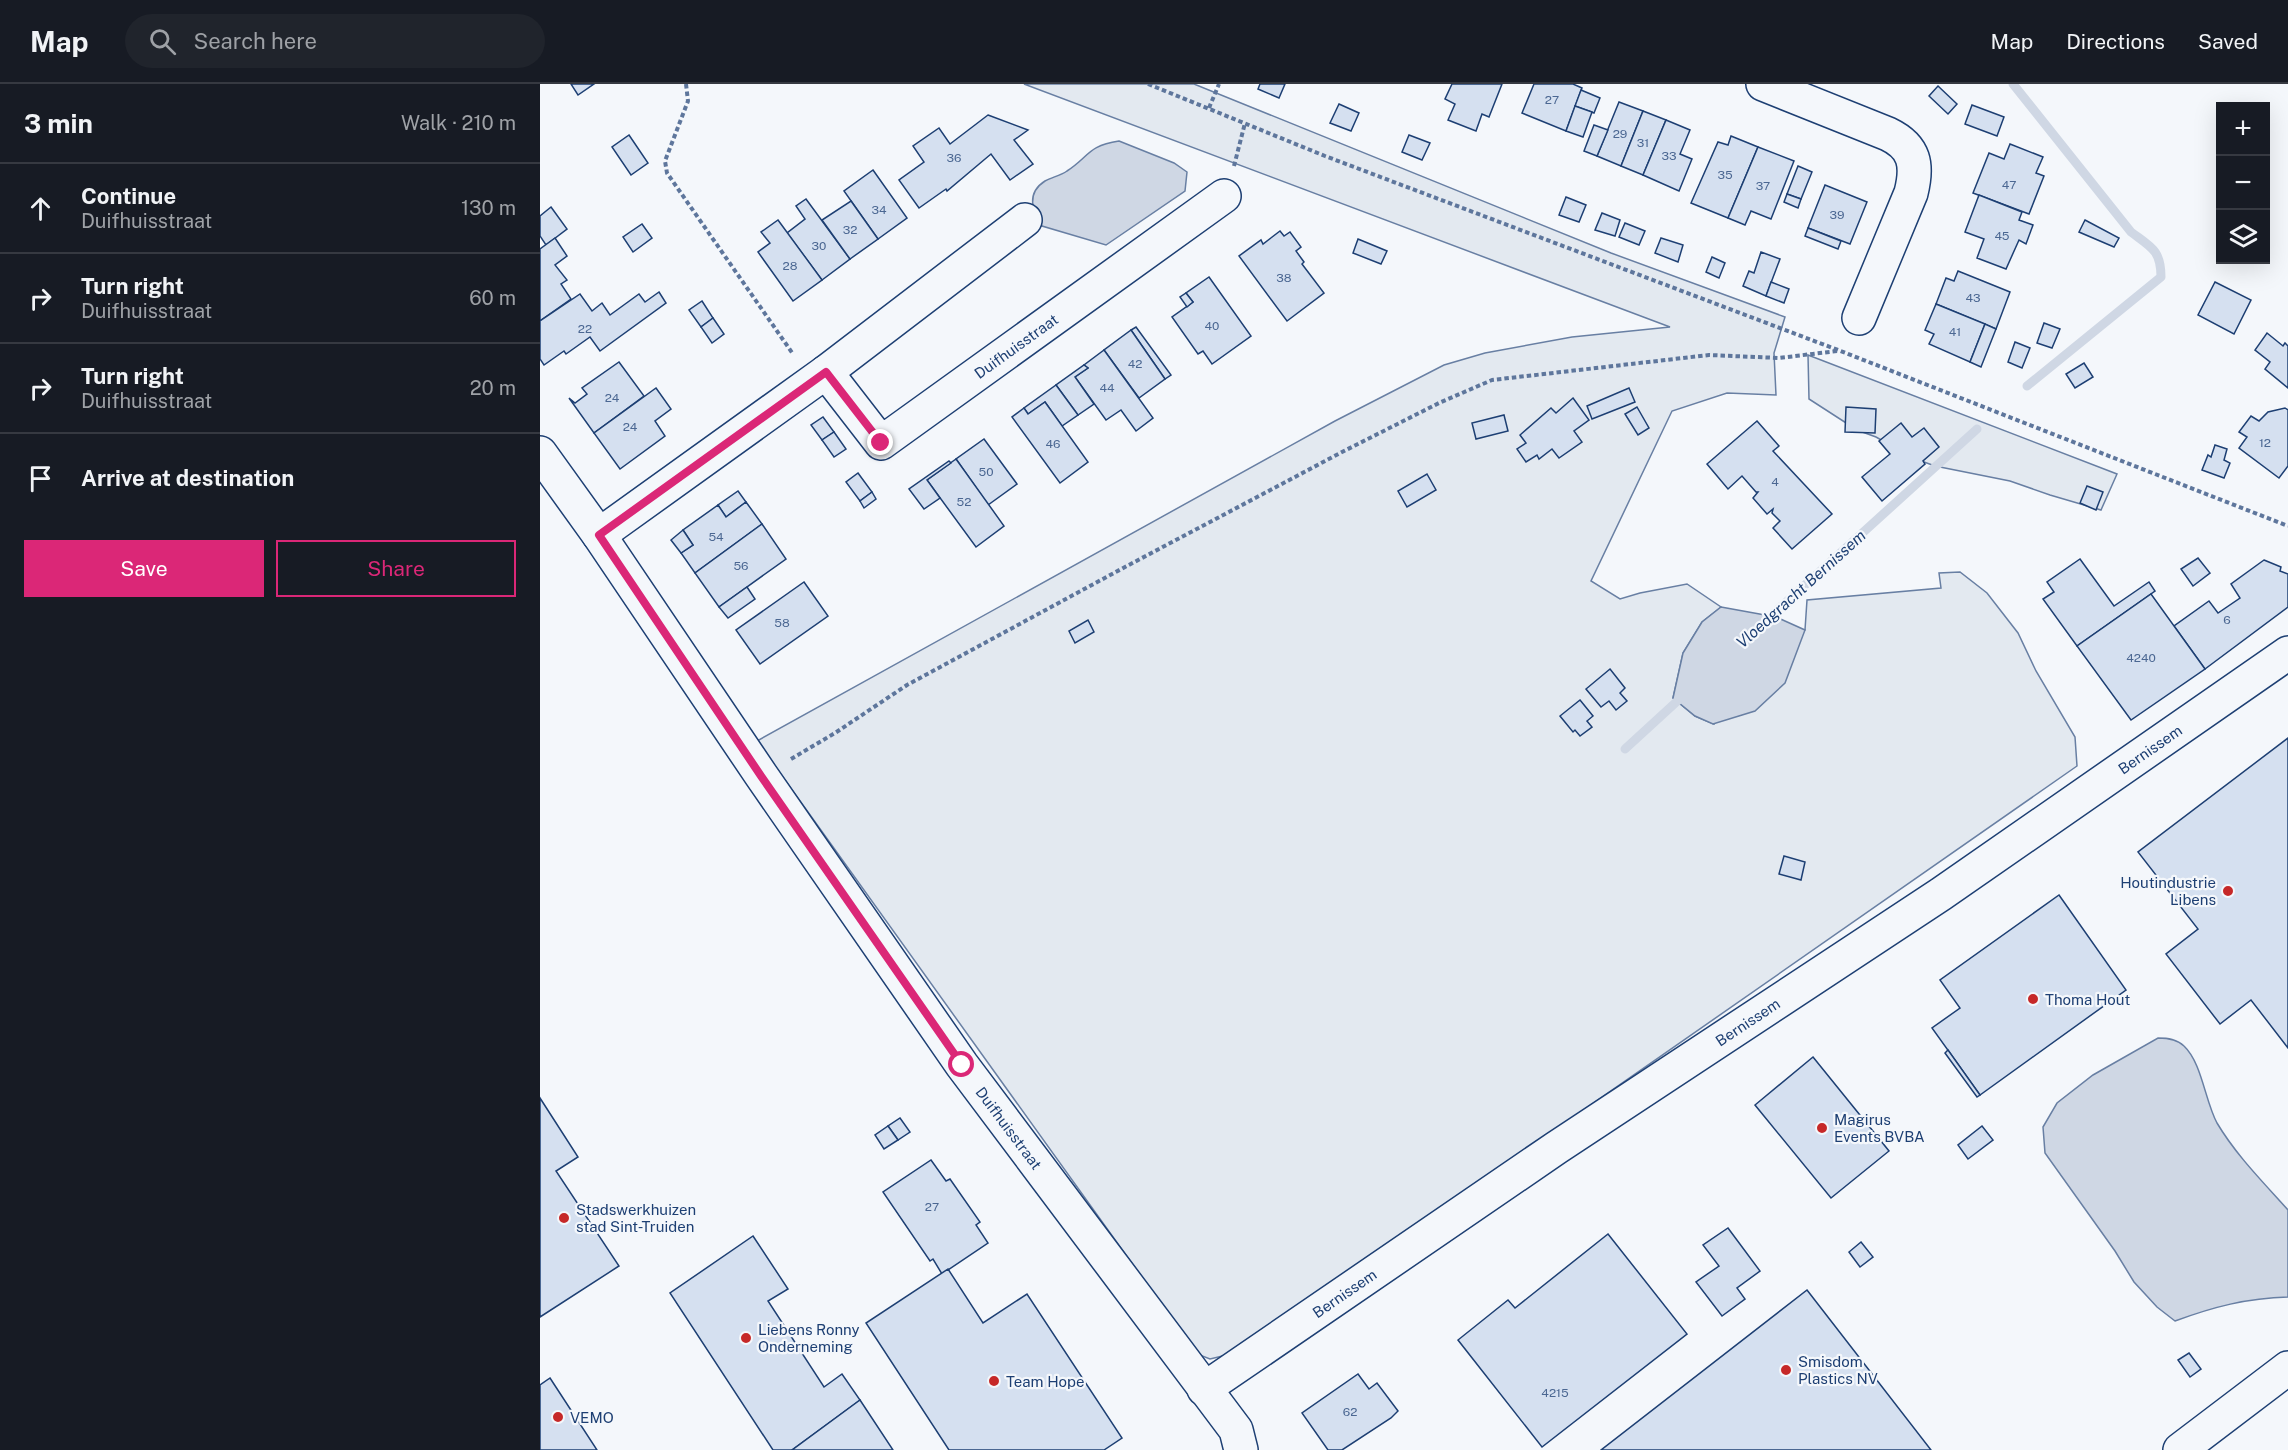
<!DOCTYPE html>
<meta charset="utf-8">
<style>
:root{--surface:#171b24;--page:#20242c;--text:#f1f3f6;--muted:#9ea1a6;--line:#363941;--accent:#db2777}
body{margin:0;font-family:"Public Sans",sans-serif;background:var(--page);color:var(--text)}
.controls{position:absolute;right:18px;top:18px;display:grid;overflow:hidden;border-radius:0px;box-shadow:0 6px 24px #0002}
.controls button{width:54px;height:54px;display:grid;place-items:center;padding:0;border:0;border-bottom:2px solid var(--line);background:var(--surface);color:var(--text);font:30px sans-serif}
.stop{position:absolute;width:18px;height:18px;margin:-14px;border:4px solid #db2777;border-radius:50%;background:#fff}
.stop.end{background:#db2777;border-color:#fff;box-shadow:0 2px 6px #0008}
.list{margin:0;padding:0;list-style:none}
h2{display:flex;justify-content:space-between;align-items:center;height:78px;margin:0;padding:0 24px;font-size:26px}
h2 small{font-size:20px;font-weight:400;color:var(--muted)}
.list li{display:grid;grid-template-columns:39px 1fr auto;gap:18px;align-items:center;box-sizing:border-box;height:90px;padding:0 24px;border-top:2px solid var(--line)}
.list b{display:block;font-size:22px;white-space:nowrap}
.list p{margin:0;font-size:20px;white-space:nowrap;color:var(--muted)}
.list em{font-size:20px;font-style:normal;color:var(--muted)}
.actions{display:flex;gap:12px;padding:18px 24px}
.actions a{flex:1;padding:14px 0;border:2px solid var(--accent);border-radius:0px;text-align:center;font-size:21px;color:var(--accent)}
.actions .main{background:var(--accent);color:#fff}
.icon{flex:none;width:33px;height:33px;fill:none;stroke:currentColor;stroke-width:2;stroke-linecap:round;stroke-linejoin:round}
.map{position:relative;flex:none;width:1748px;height:1366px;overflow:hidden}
header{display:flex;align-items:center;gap:36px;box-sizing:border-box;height:84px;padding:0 30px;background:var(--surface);border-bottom:2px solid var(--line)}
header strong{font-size:28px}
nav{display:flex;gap:33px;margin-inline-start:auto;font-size:21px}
.search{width:420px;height:54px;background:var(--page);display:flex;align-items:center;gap:15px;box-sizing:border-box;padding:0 21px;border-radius:33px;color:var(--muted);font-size:22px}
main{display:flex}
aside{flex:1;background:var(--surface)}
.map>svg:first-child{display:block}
.green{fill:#e3e9f0;stroke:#687fa3;stroke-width:1.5}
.water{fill:#cfd7e4;stroke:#687fa3;stroke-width:1.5}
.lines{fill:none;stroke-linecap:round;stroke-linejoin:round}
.stream{stroke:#cfd7e4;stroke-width:9}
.building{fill:#d5e0f0;stroke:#1d3f73;stroke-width:1.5}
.minor-casing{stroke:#1d3f73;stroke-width:36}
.path{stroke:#5e769c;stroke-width:4;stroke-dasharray:4.5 3;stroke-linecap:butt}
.minor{stroke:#f4f7fb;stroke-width:33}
.route{stroke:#db2777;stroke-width:8}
.poi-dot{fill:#c62828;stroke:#f4f7fb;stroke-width:2}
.labels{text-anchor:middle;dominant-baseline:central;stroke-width:4.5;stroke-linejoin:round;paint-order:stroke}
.number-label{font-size:12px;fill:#4b6792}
.street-label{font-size:15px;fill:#1d3f73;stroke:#f4f7fb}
.poi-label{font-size:15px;fill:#1d3f73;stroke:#f4f7fb;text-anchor:start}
.water-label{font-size:16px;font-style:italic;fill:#1d3f73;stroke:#f4f7fb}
</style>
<header>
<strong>Map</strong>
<div class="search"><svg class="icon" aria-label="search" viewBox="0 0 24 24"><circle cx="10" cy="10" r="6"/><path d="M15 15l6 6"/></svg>Search here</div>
<nav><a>Map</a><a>Directions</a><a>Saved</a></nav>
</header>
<main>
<aside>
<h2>3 min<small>Walk · 210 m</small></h2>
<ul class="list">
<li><svg class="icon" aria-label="ahead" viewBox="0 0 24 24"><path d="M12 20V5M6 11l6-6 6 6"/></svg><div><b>Continue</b><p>Duifhuisstraat</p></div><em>130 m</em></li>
<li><svg class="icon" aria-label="right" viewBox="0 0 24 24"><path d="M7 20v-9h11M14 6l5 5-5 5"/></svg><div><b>Turn right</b><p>Duifhuisstraat</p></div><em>60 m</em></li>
<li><svg class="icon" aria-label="right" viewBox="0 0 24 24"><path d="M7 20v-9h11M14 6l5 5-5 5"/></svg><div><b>Turn right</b><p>Duifhuisstraat</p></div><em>20 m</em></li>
<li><svg class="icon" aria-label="arrive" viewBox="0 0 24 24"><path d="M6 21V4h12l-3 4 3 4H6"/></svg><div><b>Arrive at destination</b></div></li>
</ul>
<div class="actions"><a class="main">Save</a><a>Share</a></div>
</aside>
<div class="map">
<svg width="1748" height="1366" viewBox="0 0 1748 1366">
<rect width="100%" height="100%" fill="#f4f7fb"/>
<g class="green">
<path d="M 484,0 L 654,0 L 1071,169 L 1245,233 L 1234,269 L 1236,311 L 1187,309 L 1132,327 L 1051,497 L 1080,515 L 1100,509 L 1147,500 L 1181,523 L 1162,538 L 1143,569 L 1133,614 L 1155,632 L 1174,640 L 1265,546 L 1267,516 L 1401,504 L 1399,489 L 1420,488 L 1447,509 L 1478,549 L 1496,587 L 1535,653 L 1537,682 L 695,1269 L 670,1275 L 657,1270 L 217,657 L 795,337 L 904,281 L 945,269 L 1032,253 L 1130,243 Z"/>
<path d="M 1268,271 L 1577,390 L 1561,426 L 1510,411 L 1470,397 L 1395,382 L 1373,374 L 1336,353 L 1317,346 L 1269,315 Z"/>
</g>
<g class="water">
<path d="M 579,57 L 634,79 L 647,88 L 645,107 L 566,161 L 502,142 C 492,127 486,109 505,97 C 512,93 520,92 527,87 C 550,72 547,62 579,57 Z"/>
<path d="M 1181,523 L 1236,533 L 1265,546 L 1245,599 L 1215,627 L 1173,640 L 1155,632 L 1133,614 L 1143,569 L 1162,538 Z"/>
<path d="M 1618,954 C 1628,954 1637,955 1644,962 C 1662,979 1665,1017 1677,1039 C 1696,1071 1723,1098 1748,1126 L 1748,1213 C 1707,1214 1673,1223 1635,1237 L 1617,1223 L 1594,1198 L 1575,1167 L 1505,1069 L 1503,1043 L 1517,1019 L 1553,991 Z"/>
</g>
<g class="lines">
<g class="stream">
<path d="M 1473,0 L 1591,148 C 1611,163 1621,166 1621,193 L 1487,302"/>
<path d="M 1222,540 L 1437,345"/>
<path d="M 1085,665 L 1145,610"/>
</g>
</g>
<g class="building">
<path d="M 31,0 L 54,0 L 38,11 Z"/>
<path d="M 720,0 L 745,0 L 739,14 L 718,5 Z"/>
<path d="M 912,0 L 962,0 L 949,33 L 942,30 L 936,47 L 908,36 L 915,20 L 905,15 Z"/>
<path d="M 994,0 L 1033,0 L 1042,4 L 1026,47 L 982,29 Z"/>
<path d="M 1398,2 L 1417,20 L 1408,30 L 1389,12 Z"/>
<path d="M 1041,6 L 1060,14 L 1054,29 L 1035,22 Z"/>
<path d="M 1079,18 L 1103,27 L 1081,82 L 1057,72 Z"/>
<path d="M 799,20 L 819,29 L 811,47 L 790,39 Z"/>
<path d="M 1432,21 L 1464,33 L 1457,52 L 1425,40 Z"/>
<path d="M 1035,22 L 1052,28 L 1043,53 L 1026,47 Z"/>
<path d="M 1103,27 L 1126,36 L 1103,91 L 1081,82 Z"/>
<path d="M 448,31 L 488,46 L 474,56 L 493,80 L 470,96 L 451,70 L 407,107 L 406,105 L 379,124 L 359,96 L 384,78 L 373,62 L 399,44 L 410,60 Z"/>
<path d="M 1126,36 L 1150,46 L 1140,70 L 1152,75 L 1139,107 L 1103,91 Z"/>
<path d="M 1054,41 L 1068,46 L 1057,72 L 1044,67 Z"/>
<path d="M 89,51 L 108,79 L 91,91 L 72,63 Z"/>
<path d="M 869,51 L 890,59 L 882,76 L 862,68 Z"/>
<path d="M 1191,52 L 1218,63 L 1188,134 L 1151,119 L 1178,58 L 1188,61 Z"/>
<path d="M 1470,60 L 1503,73 L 1496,89 L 1504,92 L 1489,130 L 1433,109 L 1449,69 L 1464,75 Z"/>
<path d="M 1218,63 L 1254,77 L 1231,135 L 1211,127 L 1205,141 L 1188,134 Z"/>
<path d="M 1258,82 L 1272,88 L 1261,115 L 1247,110 Z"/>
<path d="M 333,86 L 367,134 L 338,155 L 304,107 Z"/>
<path d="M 1285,101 L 1327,118 L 1310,160 L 1268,144 Z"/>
<path d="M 1247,110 L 1261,115 L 1258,124 L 1244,118 Z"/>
<path d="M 1439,111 L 1482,128 L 1479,136 L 1493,141 L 1486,160 L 1479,156 L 1466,185 L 1437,174 L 1444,155 L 1425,148 Z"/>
<path d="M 1026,113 L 1046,121 L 1039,138 L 1019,131 Z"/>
<path d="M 266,115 L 310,175 L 282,196 L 247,149 L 265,135 L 256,122 Z"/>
<path d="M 311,117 L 338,155 L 310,175 L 282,136 Z"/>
<path d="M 11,123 L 27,145 L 6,161 L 0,152 L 0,132 Z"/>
<path d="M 1062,129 L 1080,136 L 1075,152 L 1055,146 Z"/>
<path d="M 238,136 L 282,196 L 253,217 L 218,168 L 230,159 L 221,148 Z"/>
<path d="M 1545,136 L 1579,154 L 1574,163 L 1539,148 Z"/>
<path d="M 1085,139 L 1105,147 L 1099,161 L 1079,153 Z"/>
<path d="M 102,140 L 112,154 L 93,168 L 83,153 Z"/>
<path d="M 1268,144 L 1301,157 L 1298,165 L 1265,152 Z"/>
<path d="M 740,147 L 744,152 L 750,148 L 761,163 L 756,167 L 764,178 L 762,180 L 784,209 L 747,237 L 699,172 L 721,156 L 723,160 Z"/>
<path d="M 15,154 L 27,172 L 15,181 L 27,196 L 21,200 L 31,215 L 0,237 L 0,165 Z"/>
<path d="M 1121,154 L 1143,161 L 1138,178 L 1115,169 Z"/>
<path d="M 818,155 L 847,167 L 841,180 L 813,169 Z"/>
<path d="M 1221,168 L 1240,175 L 1226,212 L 1203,202 L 1209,187 L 1214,189 Z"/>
<path d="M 1172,173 L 1185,179 L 1179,194 L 1166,188 Z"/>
<path d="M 1418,187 L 1470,208 L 1456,245 L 1396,220 L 1406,194 L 1414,197 Z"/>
<path d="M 669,193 L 711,252 L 672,280 L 663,267 L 658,270 L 632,233 L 653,218 L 646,209 Z"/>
<path d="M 1231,198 L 1249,205 L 1244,219 L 1226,212 Z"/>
<path d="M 1675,198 L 1711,216 L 1694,250 L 1658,231 Z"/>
<path d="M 119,208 L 126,219 L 60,267 L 50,253 L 26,270 L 24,267 L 4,281 L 0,275 L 0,237 L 40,210 L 52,227 L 62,219 L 70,231 L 99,210 L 105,218 Z"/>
<path d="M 646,209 L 653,218 L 647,223 L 640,213 Z"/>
<path d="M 162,217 L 173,234 L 161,243 L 149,226 Z"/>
<path d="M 1396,220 L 1445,240 L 1430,278 L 1389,260 L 1394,250 L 1385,246 Z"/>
<path d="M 173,234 L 184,250 L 172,259 L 161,243 Z"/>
<path d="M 1504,239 L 1520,245 L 1512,264 L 1497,259 Z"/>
<path d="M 1445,240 L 1456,245 L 1441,283 L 1430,278 Z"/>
<path d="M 596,243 L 631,291 L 625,295 L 591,246 Z"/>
<path d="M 591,246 L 625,295 L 599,314 L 564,266 Z"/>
<path d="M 1727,249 L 1743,262 L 1745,259 L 1748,262 L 1748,304 L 1725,285 L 1730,278 L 1715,266 Z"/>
<path d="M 1475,258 L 1490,264 L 1482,284 L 1468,278 Z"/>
<path d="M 564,266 L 613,334 L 596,347 L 581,326 L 566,336 L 535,293 L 548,284 L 544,281 Z"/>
<path d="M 79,278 L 104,312 L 54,349 L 29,314 L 35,319 L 47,310 L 42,304 Z"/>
<path d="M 1544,279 L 1553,293 L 1535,304 L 1526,290 Z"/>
<path d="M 544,281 L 548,284 L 535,293 L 554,320 L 538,331 L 516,301 Z"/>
<path d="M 516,301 L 538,331 L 522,342 L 505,318 L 488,330 L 484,324 Z"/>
<path d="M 116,304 L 131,325 L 115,337 L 125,352 L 80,385 L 54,349 Z"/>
<path d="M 1089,304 L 1095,318 L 1052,335 L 1047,322 Z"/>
<path d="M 1033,314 L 1049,336 L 1034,347 L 1042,358 L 1019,374 L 1012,365 L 999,375 L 997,371 L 986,378 L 977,365 L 986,359 L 980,351 L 1011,324 L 1016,329 Z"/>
<path d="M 505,318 L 548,378 L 520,399 L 472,333 L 484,324 L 488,330 Z"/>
<path d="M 1097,323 L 1109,344 L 1098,351 L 1085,330 Z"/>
<path d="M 1306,323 L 1336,325 L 1335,349 L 1305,348 Z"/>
<path d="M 1745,324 L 1748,326 L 1748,382 L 1739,394 L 1699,364 L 1707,353 L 1699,348 L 1711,332 L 1719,337 L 1728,328 Z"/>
<path d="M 964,331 L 968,347 L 936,355 L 932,339 Z"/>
<path d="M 283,333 L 294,348 L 282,356 L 271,341 Z"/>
<path d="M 1217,337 L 1239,362 L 1233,367 L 1292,430 L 1252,465 L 1233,444 L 1240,437 L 1232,429 L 1233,425 L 1227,430 L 1213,414 L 1218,408 L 1216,408 L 1202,392 L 1188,405 L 1167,380 Z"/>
<path d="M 1361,339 L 1372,353 L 1384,344 L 1399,363 L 1383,377 L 1385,380 L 1342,417 L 1322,393 L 1350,370 L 1339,357 Z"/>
<path d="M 294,348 L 306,365 L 294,373 L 282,356 Z"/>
<path d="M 444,355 L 477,400 L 448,421 L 416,375 Z"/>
<path d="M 1675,361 L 1687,365 L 1684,376 L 1690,379 L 1684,394 L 1662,386 L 1668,371 L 1671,373 Z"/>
<path d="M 416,375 L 464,442 L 436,463 L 387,396 Z"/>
<path d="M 409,377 L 411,379 L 387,396 L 400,414 L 384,425 L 369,405 Z"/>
<path d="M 318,389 L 332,408 L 320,417 L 306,398 Z"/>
<path d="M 887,390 L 896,406 L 867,423 L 858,407 Z"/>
<path d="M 1547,402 L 1563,408 L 1556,426 L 1540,419 Z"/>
<path d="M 198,407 L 206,418 L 186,433 L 178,421 Z"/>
<path d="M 332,408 L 336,415 L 324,424 L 320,417 Z"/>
<path d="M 206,418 L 222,440 L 155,489 L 141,469 L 153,461 L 143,446 L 178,421 L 186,433 Z"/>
<path d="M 222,440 L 246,475 L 179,523 L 155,489 Z"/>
<path d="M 143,446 L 153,461 L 141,469 L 131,456 Z"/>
<path d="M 1658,474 L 1670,489 L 1653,502 L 1641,485 Z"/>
<path d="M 1540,475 L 1574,522 L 1609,498 L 1615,507 L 1537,562 L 1503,515 L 1514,508 L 1507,498 Z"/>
<path d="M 1724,476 L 1741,483 L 1740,487 L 1748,490 L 1748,523 L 1665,585 L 1634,542 L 1669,517 L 1678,529 L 1700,514 L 1691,500 Z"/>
<path d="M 264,498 L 288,532 L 220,580 L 196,546 Z"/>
<path d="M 207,503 L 215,515 L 188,534 L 179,523 Z"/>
<path d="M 1611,510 L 1665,585 L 1591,636 L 1537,562 Z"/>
<path d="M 548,536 L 554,548 L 535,559 L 529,547 Z"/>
<path d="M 1070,585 L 1085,604 L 1080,609 L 1087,617 L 1076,626 L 1069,617 L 1061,623 L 1046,605 Z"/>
<path d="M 1040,616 L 1053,632 L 1047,637 L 1052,643 L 1040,652 L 1035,646 L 1033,648 L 1020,632 Z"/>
<path d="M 1748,654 L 1748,964 L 1711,916 L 1680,940 L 1626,870 L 1658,845 L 1598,768 Z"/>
<path d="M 1244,772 L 1265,778 L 1261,796 L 1239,790 Z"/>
<path d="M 1519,811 L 1586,906 L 1440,1011 L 1392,944 L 1420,924 L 1400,896 Z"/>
<path d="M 1408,966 L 1440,1011 L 1437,1013 L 1405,969 Z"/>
<path d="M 1273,973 L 1349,1067 L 1291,1114 L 1215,1021 Z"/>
<path d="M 0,1014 L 38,1073 L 16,1087 L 79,1182 L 0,1233 Z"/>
<path d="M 360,1034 L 370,1048 L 358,1056 L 348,1042 Z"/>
<path d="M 348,1042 L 358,1056 L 344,1065 L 335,1051 Z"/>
<path d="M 1442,1042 L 1453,1056 L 1428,1075 L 1418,1061 Z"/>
<path d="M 391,1076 L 406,1097 L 410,1095 L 440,1138 L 436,1141 L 448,1159 L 402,1190 L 393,1175 L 390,1177 L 343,1108 Z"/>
<path d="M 1188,1144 L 1220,1187 L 1197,1204 L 1205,1215 L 1182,1232 L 1156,1198 L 1179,1182 L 1163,1161 Z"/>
<path d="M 1068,1150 L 1147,1250 L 1002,1363 L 918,1256 L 968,1216 L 975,1224 Z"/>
<path d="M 213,1152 L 248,1205 L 228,1217 L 284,1303 L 302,1290 L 320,1316 L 252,1366 L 233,1366 L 130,1209 Z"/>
<path d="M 1321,1158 L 1333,1173 L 1320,1183 L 1309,1168 Z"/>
<path d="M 408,1185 L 443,1239 L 487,1210 L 582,1354 L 564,1366 L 409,1366 L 326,1239 Z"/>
<path d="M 1267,1206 L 1391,1366 L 1061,1366 Z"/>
<path d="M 1649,1269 L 1661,1285 L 1650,1293 L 1638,1276 Z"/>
<path d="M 818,1290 L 829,1305 L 837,1299 L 858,1327 L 851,1334 L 802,1366 L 788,1366 L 762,1329 Z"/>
<path d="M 10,1294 L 57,1366 L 0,1366 L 0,1301 Z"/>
<path d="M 320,1316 L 353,1366 L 252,1366 Z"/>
</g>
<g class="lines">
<g class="minor-casing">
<g id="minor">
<path d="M 1223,0 L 1348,50 C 1375,63 1378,81 1371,109 L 1319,234"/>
<path id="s1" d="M 286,288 L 341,359 L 684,112"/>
<path id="s2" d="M 0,369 L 59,451 L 221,691 L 422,981 L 696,1346 L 701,1366"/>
<path d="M 59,451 L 286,288 L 485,136"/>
<path id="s3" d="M 664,1305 L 1016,1064 L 1401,810 L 1748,569"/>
<path d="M 1640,1366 L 1748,1284"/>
</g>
</g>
<g class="path">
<path d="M 146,0 L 148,17 L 125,77 L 127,89 L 253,270"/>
<path d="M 608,0 L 785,72 L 1298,266 L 1748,442"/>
<path d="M 669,24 L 679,0"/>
<path d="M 694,82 L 705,39"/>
<path d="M 251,675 L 295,649 L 367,601 L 585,483 L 804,367 L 899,319 L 952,296 L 1169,271 L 1239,274 L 1297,267"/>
</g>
<use href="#minor" class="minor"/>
</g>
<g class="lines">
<path class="route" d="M 341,359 L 286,288 L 59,451 L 221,692 L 422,981"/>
</g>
<g class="poi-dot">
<circle cx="1688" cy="807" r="6"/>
<circle cx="1493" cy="915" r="6"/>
<circle cx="1282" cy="1044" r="6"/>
<circle cx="24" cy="1134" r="6"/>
<circle cx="206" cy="1254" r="6"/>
<circle cx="1246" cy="1286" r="6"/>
<circle cx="454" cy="1297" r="6"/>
<circle cx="18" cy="1333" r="6"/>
</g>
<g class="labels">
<g class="number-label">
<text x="1012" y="16">27</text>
<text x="1080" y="50">29</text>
<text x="1103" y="59">31</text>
<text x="1129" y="72">33</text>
<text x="414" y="74">36</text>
<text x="1185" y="91">35</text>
<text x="1469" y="101">47</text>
<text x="1223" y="102">37</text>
<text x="339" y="126">34</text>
<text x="1297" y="131">39</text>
<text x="310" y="146">32</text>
<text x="1462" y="152">45</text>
<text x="279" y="162">30</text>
<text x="250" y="182">28</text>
<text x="744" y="194">38</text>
<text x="1433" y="214">43</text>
<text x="672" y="242">40</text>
<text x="45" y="245">22</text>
<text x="1415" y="248">41</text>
<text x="595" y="280">42</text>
<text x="567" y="304">44</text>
<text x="72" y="314">24</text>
<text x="90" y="343">24</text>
<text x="1725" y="359">12</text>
<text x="513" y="360">46</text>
<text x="446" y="388">50</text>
<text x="1235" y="398">4</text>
<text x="424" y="418">52</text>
<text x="176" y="453">54</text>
<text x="201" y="482">56</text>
<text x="1687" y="536">6</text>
<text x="242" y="539">58</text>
<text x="1601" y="574">4240</text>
<text x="392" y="1123">27</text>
<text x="1015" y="1309">4215</text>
<text x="810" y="1328">62</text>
</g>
<g class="street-label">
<text stroke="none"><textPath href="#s1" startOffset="256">Duifhuisstraat</textPath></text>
<text stroke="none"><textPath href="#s3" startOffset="1142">Bernissem</textPath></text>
<text stroke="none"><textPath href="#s3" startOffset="656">Bernissem</textPath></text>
<text stroke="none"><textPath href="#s2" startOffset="822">Duifhuisstraat</textPath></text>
<text stroke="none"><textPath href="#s3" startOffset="170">Bernissem</textPath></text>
</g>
<g class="poi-label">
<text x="1676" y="798" text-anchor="end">Houtindustrie<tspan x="1676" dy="17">Libens</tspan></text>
<text x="1505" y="915">Thoma Hout</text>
<text x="1294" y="1035">Magirus<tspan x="1294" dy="17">Events BVBA</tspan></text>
<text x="36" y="1125">Stadswerkhuizen<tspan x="36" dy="17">stad Sint-Truiden</tspan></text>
<text x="218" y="1245">Liebens Ronny<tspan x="218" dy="17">Onderneming</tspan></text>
<text x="1258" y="1277">Smisdom<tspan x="1258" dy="17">Plastics NV</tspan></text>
<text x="466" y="1297">Team Hope</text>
<text x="30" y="1333">VEMO</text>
</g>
<g class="water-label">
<text transform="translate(1261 505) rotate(-42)">Vloedgracht Bernissem</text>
</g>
</g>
</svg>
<div class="controls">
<button>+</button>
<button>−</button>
<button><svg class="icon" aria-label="layers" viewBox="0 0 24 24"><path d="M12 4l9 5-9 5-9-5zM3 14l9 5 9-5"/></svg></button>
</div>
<div class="stop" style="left:422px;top:981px"></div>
<div class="stop end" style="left:341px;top:359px"></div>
</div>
</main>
